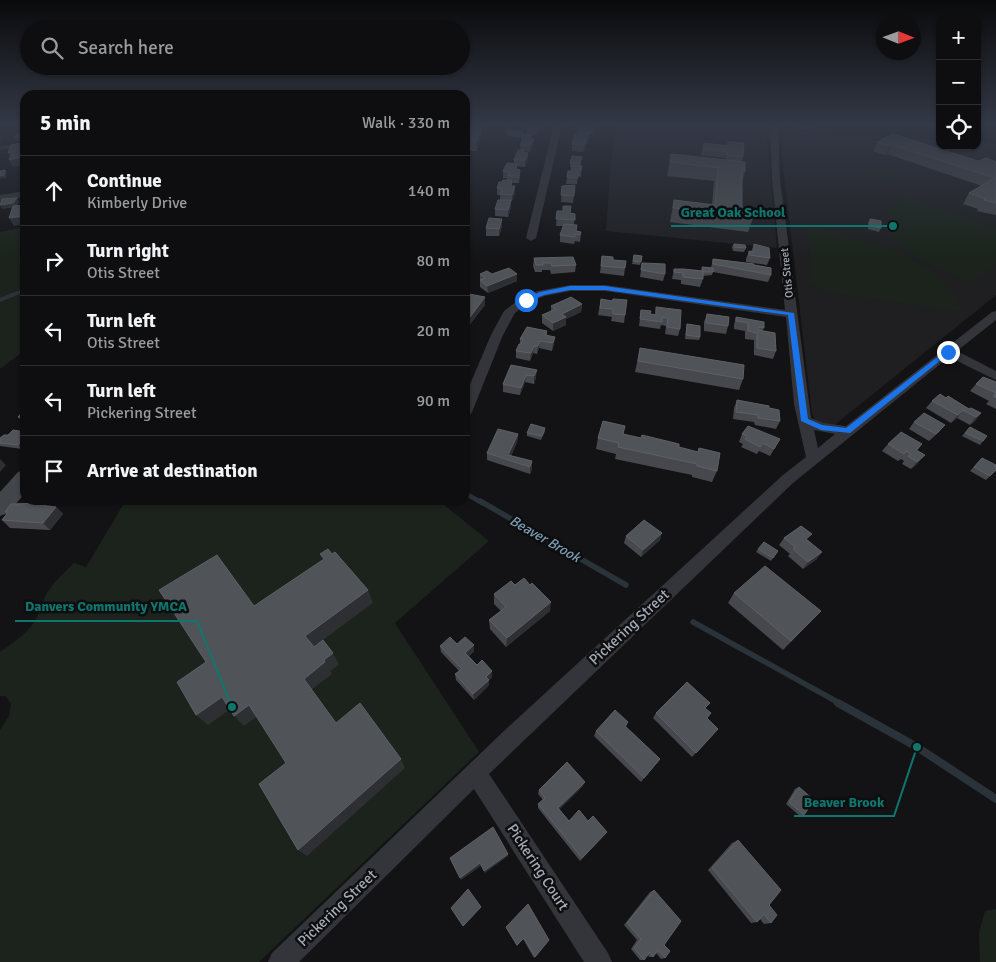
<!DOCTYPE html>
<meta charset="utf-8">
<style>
:root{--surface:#0e0e10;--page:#1c1c1e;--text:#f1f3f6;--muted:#9b9c9f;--line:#2e2e30}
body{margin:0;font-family:Signika,sans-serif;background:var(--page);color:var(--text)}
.controls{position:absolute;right:15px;top:15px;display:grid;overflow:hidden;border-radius:10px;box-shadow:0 1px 4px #0004}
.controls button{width:45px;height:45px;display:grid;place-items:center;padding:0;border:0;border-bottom:1px solid var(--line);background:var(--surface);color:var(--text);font:25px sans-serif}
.compass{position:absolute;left:876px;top:15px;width:45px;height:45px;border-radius:50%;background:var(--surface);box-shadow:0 1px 4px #0004;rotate:91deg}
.stop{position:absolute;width:15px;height:15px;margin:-11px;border:4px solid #1a73e8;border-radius:50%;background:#fff}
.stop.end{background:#1a73e8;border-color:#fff;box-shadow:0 1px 5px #0008}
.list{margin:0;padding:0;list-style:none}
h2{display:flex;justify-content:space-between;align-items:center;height:65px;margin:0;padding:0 20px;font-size:21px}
h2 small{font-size:16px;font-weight:400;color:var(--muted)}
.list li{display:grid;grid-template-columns:32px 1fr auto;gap:15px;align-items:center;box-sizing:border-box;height:70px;padding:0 20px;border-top:1px solid var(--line)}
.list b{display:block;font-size:19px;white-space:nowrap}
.list p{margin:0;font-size:16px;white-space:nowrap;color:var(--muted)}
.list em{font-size:16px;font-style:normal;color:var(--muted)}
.icon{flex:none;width:28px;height:28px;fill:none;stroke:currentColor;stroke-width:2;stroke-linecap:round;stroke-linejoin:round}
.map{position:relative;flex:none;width:996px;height:962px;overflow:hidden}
.search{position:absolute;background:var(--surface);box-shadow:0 1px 4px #0004;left:20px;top:20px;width:450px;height:55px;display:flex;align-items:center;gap:12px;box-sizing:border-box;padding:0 18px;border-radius:28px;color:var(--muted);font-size:19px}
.panel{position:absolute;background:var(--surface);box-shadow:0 1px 4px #0004;left:20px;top:90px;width:450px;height:415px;border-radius:15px}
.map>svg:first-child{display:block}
.built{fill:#1f1f22}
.green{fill:#1b231c}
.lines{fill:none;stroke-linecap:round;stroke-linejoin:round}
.stream-far3{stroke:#293339;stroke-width:4}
.stream-far2{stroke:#293339;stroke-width:4.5}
.stream-far1{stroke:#293339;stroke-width:5.5}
.stream{stroke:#293339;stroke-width:8}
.street{fill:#34353a;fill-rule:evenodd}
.secondary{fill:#42454a;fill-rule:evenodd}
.wall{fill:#46484d}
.shaded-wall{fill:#2d2f32}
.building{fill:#505358;stroke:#5d6167}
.route{fill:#1a73e8}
.labels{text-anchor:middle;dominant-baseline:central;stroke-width:5;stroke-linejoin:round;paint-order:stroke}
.far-street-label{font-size:11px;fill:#a4abb6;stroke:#0e0e10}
.water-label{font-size:14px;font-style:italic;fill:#7a9cb2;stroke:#0e0e10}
.near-street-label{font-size:15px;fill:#a4abb6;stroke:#0e0e10}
.leader{fill:none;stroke:#0f766e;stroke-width:2}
.callout-dot{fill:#0f766e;stroke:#0e0e10;stroke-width:2}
.callout-label{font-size:14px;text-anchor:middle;font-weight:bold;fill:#0f766e;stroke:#0e0e10;stroke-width:5;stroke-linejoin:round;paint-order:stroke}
</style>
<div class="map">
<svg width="996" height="962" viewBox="0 0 996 962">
<rect width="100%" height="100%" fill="#131315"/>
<g class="built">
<path d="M 616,125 L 766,125 L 777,248 L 606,231 L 610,174 Z"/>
<path d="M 781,131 L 940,140 L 940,146 L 977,146 L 977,142 L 996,143 L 996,295 L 832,427 L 816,421 L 812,414 L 782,157 Z"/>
</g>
<g class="green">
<path d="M 866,163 L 900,175 L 891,180 L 857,168 Z"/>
<path d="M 906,196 L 996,228 L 996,265 L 972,283 C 948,273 896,254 888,227 C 886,221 887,214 888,208 Z"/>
<path d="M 25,227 L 25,350 L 0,369 L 0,232 Z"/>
<path d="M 808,229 C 854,232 950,260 962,312 L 826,292 L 811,284 Z"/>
<path d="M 126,500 L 438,500 L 489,541 L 395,623 L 479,752 L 259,962 L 0,962 L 0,730 L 9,716 L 11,703 L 5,696 L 0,696 L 0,652 C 13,643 26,634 35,621 C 39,614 41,607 44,599 C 50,585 64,573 74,563 L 86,567 Z"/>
<path d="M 996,909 L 996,962 L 980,962 L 979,933 L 985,911 Z"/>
</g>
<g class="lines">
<path class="stream-far3" d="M 0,300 L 25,290"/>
<path class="stream-far2" d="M 465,493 L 482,503"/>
<g class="stream-far1">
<path d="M 480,501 L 626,585"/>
<path d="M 693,622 L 841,704"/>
</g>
<path class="stream" d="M 838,703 L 917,747 L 996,799"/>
<g class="street">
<path d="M 554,125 L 562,125 L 536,238 L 531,241 L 526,238 Z"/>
<path d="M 770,125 L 778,125 L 780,179 L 811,418 L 823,423 L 846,426 L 992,312 L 996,311 L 996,320 L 957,351 L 996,371 L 996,380 L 949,357 L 793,483 L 489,774 L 608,953 L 612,962 L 584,962 L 474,789 L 299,962 L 268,962 L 272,953 L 506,729 L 783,475 L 806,457 L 794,404 L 786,317 L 605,291 L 570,291 L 545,296 L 529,302 L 515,313 L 503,335 L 472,412 L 470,415 L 465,417 L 465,396 L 491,335 L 504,311 L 521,298 L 538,291 L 570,285 L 605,285 L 785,310 L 772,179 ZM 814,430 L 835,434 L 818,448 Z"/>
<path d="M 25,143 L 25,147 L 0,150 L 0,146 Z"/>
<path d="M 25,191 L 25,197 L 0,201 L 0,195 Z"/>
</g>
<path class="secondary" d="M 25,470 L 25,493 L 8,513 L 0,516 L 0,492 L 18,472 Z"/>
</g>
<g class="wall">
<path d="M 528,125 L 541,125 L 541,128 L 537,135 L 526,134 L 526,128 Z"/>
<path d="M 578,125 L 594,125 L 593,134 L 590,134 L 589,139 L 583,152 L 572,151 L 572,144 L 577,134 Z"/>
<path d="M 798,125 L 810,125 L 811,127 L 810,130 L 799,129 Z"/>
<path d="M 465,127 L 481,136 L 477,151 L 465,151 Z"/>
<path d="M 523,131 L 523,134 L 534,139 L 533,145 L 530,152 L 524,151 L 528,159 L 525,167 L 517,166 L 517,170 L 520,176 L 519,183 L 512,183 L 512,186 L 515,186 L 515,193 L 512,201 L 511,201 L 511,207 L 508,217 L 495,216 L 495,209 L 500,200 L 500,195 L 497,195 L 497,188 L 502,182 L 507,180 L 507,178 L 503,178 L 503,171 L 514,163 L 514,160 L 520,150 L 521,138 L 507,136 L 507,133 Z"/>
<path d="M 728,142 L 743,157 L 742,162 L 745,171 L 742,182 L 742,208 L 753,218 L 748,232 L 670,222 L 674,200 L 712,205 L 714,181 L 667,176 L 671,154 L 726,160 L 726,158 L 701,155 L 704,143 L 727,146 Z"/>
<path d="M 877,142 L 978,161 L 996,162 L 996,215 L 977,211 L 978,209 L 963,204 L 969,193 L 982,186 L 887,154 L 885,155 L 873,151 Z"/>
<path d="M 582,157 L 580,166 L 582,166 L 581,177 L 578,176 L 577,184 L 566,184 L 568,171 L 571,171 L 572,167 L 570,167 L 570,163 Z"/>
<path d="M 575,185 L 573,203 L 561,202 L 562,186 Z"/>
<path d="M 557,211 L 570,213 L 575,214 L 574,225 L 577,231 L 581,232 L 580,242 L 575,241 L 574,244 L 560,242 L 560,235 L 563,226 L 556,226 Z"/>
<path d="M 870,219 L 881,228 L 879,232 L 868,229 L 868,223 Z"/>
<path d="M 502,226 L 499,236 L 486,236 L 486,228 Z"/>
<path d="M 734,244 L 746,248 L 744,252 L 733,251 L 732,247 Z"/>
<path d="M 754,244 L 770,258 L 767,265 L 746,262 L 746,259 L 749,251 L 751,252 Z"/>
<path d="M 634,255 L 642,256 L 640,265 L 632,264 Z"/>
<path d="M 602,256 L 613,260 L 625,268 L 624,276 L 600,273 Z"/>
<path d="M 534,258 L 576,265 L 575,272 L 551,274 L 550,270 L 542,270 L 542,272 L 535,272 L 533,266 Z"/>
<path d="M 713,259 L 754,265 L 771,275 L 768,282 L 713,272 L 712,275 L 703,276 L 703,279 L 700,287 L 681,284 L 681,280 L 672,279 L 674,269 L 701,271 L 702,267 L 711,268 Z"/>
<path d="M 642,263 L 665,274 L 663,281 L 640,277 Z"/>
<path d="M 480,274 L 517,274 L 517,281 L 488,293 L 480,287 Z"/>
<path d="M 465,299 L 485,305 L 470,324 L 465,323 Z"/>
<path d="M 601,299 L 625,315 L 624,323 L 611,321 L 612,317 L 598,315 Z"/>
<path d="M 582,304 L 581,312 L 566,319 L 566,325 L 553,331 L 542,323 L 542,315 L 551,311 L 551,306 Z"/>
<path d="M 656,307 L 680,329 L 678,336 L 665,334 L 666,326 L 661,325 L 660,329 L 639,326 L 641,310 L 650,314 L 655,315 Z"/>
<path d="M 707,314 L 728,326 L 726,334 L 704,331 L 704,322 Z"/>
<path d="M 736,317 L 764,328 L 762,331 L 776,351 L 773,359 L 754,355 L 754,340 L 745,339 L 745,331 L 734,329 L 734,325 Z"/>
<path d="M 687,324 L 700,337 L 699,340 L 685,339 Z"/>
<path d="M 547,331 L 547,335 L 554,344 L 552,351 L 539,348 L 537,354 L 533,353 L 530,361 L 516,358 L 516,351 L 520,344 L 520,339 Z"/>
<path d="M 640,348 L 743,379 L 739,390 L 635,372 Z"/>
<path d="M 511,365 L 536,377 L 534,384 L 525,382 L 520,395 L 503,392 L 503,384 Z"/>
<path d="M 996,382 L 996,409 L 986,404 L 989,401 L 970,391 L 976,384 Z"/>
<path d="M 737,400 L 769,408 L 780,421 L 776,429 L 755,425 L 754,422 L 733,419 L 734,408 Z"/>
<path d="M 932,401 L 969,409 L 981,413 L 975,421 L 970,425 L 957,418 L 951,423 L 926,408 Z"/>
<path d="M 25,409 L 25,425 L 18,417 Z"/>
<path d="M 914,422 L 945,425 L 939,432 L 929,441 L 909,429 Z"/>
<path d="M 970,427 L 983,441 L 980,445 L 962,436 Z"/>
<path d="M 545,428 L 545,431 L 541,440 L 527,436 L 527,433 Z"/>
<path d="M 25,432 L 25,445 L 22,449 L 0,446 L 0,438 L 8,435 Z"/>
<path d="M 518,434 L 517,442 L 511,456 L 532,461 L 532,469 L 530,474 L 487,460 L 487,453 Z"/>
<path d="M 623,434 L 698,452 L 699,448 L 717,471 L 712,482 L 692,477 L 692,475 L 615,459 L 616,454 L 596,449 L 598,438 Z"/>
<path d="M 742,434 L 776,446 L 770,456 L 759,451 L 757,454 L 741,447 L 743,444 L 739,442 Z"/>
<path d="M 888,444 L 922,444 L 917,451 L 918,463 L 911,469 L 902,464 L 904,461 L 901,459 L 898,461 L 882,451 Z"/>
<path d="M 982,458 L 996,470 L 986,480 L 970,471 Z"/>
<path d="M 47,503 L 51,506 L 56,507 L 63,514 L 50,530 L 10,528 L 2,520 L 7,514 L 5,512 Z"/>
<path d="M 626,536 L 660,540 L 641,557 L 624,543 Z"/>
<path d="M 784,538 L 808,540 L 817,559 L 803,569 L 788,556 L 790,554 L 779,545 Z"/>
<path d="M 758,549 L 778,551 L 771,561 L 756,552 Z"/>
<path d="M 734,593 L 821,611 L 783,650 L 728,603 Z"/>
<path d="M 494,594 L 550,611 L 506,647 L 490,629 L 489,620 L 501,611 L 494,604 Z"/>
<path d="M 457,644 L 474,651 L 469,656 L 477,665 L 492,671 L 492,677 L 489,680 L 489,685 L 474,700 L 456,680 L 455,674 L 459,671 L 441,652 L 440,646 Z"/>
<path d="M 706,709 L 707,718 L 718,729 L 692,757 L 653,718 L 656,713 Z"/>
<path d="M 628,722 L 626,727 L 660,759 L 641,782 L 594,736 L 596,731 Z"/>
<path d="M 583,786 L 559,809 L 569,821 L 588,821 L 607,832 L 580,861 L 538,808 L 538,804 L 543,800 L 538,794 L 539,790 Z"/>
<path d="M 799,787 L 804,815 L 801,817 L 786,804 L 795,789 Z"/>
<path d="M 738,840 L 769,905 L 771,923 L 764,924 L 760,919 L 757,922 L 751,923 L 708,870 L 732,843 Z"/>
<path d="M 654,890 L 664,945 L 665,958 L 661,959 L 656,953 L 653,957 L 649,957 L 648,955 L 644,960 L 640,960 L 631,949 L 637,940 L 624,925 L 650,892 Z"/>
<path d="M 506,927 L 549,940 L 534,958 L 523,939 L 517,946 L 506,928 Z"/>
</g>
<g class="shaded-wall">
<path d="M 539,125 L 541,125 L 541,128 L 537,135 L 538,129 Z"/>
<path d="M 481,127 L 481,136 L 477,151 L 476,142 Z"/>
<path d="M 590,133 L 589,139 L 583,152 L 584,145 Z"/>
<path d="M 1,134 L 3,137 L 1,142 L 0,143 Z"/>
<path d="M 25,137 L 25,140 L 17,141 L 15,138 Z"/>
<path d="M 534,139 L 533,145 L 530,152 L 530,146 Z"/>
<path d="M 21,143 L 24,150 L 23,155 L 24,152 L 25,155 L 25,164 L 13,167 L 9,160 L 12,159 L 8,153 L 18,151 Z"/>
<path d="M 892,145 L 887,154 L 885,155 L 890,146 Z"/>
<path d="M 528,153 L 528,159 L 525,167 L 525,160 Z"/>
<path d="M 5,170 L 7,173 L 6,178 L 0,179 L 0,176 Z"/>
<path d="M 515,186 L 515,193 L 512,201 L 512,195 Z"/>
<path d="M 17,198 L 19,202 L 16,207 L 2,209 L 0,205 Z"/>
<path d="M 511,200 L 511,207 L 508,217 L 508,210 Z"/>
<path d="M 25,216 L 25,224 L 14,226 L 9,218 Z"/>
<path d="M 502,219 L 502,226 L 499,236 L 499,229 Z"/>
<path d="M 517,274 L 517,281 L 488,293 L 487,286 Z"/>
<path d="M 485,297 L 485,305 L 470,324 L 470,317 Z"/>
<path d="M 582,304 L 581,312 L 566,319 L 566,325 L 553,331 L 553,323 L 562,314 Z"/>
<path d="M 467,328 L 467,336 L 465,340 L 465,332 Z"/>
<path d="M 555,337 L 554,344 L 552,351 L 553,343 Z"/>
<path d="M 540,341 L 539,348 L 537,354 L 538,346 Z"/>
<path d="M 534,346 L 533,353 L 530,361 L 531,353 Z"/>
<path d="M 537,370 L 536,377 L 534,384 L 534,376 Z"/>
<path d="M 526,375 L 525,382 L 520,395 L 521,388 Z"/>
<path d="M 963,410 L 957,418 L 951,423 L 958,415 Z"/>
<path d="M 981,413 L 975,421 L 970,425 L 976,417 Z"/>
<path d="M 518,434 L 517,442 L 509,460 L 508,455 Z"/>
<path d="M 25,438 L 25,445 L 22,449 L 18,445 Z"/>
<path d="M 925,455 L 918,463 L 911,469 L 917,462 Z"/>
<path d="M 0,459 L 6,465 L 0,472 Z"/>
<path d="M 532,461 L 532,469 L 530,474 L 530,467 Z"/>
<path d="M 47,503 L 54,509 L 56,507 L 63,514 L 50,530 L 43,523 L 45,506 Z"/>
<path d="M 662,533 L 660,540 L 641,557 L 643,550 Z"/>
<path d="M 822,552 L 817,559 L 803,569 L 808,562 Z"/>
<path d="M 368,590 L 373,603 L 312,648 L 305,636 Z"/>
<path d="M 551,602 L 550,611 L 506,647 L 507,638 Z"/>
<path d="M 474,645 L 474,651 L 466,659 L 465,653 Z"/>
<path d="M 333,653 L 339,665 L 330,671 L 332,674 L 311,690 L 304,679 L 324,660 Z"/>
<path d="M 492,671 L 492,677 L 489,680 L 489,685 L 474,700 L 473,694 L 486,677 Z"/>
<path d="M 222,697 L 233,707 L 208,725 L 196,715 Z"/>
<path d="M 249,705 L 259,715 L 244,726 L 234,716 Z"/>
<path d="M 401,759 L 405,768 L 307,856 L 298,850 Z"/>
<path d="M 585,782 L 583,786 L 557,812 L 558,808 Z"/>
<path d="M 508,854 L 508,856 L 485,873 L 484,871 Z"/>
<path d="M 480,863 L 481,866 L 461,880 L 460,878 Z"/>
<path d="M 481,907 L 464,926 L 463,926 Z"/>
</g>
<g class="building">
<path d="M 528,125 L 539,125 L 538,129 L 526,128 Z"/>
<path d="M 578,125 L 594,125 L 594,127 L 578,128 Z"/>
<path d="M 800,125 L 810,125 L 811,127 L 800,126 Z"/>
<path d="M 465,127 L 481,127 L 476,142 L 465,141 Z"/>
<path d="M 508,130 L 523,131 L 521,134 L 507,133 Z"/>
<path d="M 25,132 L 25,137 L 15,138 L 17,133 Z"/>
<path d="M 590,133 L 584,145 L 572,144 L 575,134 Z"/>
<path d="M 523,134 L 532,135 L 530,139 L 534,139 L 530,146 L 520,145 L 525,138 L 521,137 Z"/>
<path d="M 893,134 L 978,161 L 987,158 L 996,162 L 996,203 L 984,200 L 986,199 L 969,193 L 995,178 L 892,145 L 890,146 L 877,142 Z"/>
<path d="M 728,142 L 744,143 L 743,157 L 727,155 L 728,152 L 703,149 L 704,143 L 728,146 Z"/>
<path d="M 21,143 L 18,151 L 20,151 L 19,153 L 24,152 L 22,157 L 9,160 L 12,152 L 8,153 L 11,145 Z"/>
<path d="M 518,150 L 524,150 L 523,152 L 528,153 L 525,160 L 514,160 Z"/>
<path d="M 671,154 L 745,162 L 745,171 L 742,170 L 742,208 L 753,209 L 753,218 L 673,208 L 674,200 L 715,205 L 718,168 L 670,162 Z"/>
<path d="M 572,156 L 582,157 L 580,164 L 570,163 Z"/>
<path d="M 507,163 L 517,164 L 516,169 L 520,170 L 519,176 L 508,176 L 509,172 L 503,171 Z"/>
<path d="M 572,165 L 582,166 L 581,170 L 578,170 L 578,178 L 567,177 L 568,171 L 571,171 Z"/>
<path d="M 5,170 L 4,175 L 0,176 L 0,171 Z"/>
<path d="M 503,180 L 512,180 L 510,186 L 515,186 L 512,195 L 500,194 L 502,189 L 497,188 L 499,182 L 502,182 Z"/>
<path d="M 575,185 L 574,196 L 561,195 L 562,186 Z"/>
<path d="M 17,198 L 13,203 L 0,205 L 2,199 Z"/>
<path d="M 498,200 L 511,200 L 508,210 L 495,209 Z"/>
<path d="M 25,205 L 25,216 L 9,218 L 13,206 Z"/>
<path d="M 563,206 L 571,206 L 570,213 L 575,214 L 575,220 L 556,219 L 557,211 L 563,211 Z"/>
<path d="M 489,218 L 502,219 L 499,229 L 486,228 Z"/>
<path d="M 870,219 L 881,221 L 881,228 L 870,226 Z"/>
<path d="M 564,224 L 577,225 L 576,231 L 581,232 L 580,235 L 575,234 L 575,237 L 560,235 Z"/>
<path d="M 734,244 L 745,245 L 746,248 L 734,247 Z"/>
<path d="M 754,244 L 769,248 L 770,258 L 749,255 L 749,251 L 754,252 Z"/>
<path d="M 634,255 L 642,256 L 641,262 L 633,261 Z"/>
<path d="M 602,256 L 613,257 L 613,260 L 626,261 L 625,268 L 601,266 Z"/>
<path d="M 573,257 L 576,265 L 552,266 L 551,263 L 542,263 L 543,265 L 536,265 L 534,258 Z"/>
<path d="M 713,259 L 754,264 L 754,265 L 771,268 L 771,275 L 713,264 Z"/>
<path d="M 642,263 L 665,264 L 665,274 L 641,270 Z"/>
<path d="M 702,267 L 713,268 L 713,272 L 703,272 Z"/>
<path d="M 509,268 L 517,274 L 487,286 L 480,280 L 485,278 L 480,274 L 487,271 L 492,274 Z"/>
<path d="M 674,269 L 683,269 L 703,271 L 703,279 L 683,277 L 683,273 L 674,272 Z"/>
<path d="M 469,294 L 485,297 L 470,317 L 465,316 L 465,299 Z"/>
<path d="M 571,297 L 582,304 L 562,314 L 566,317 L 553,323 L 542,315 L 556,309 L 551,306 Z"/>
<path d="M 601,299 L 612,301 L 613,299 L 627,300 L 625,315 L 613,314 L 613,309 L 600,308 Z"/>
<path d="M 656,307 L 681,310 L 680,329 L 667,327 L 668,318 L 662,317 L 662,322 L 640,319 L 641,310 L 651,311 L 650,314 L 656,315 Z"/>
<path d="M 707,314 L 729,317 L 728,326 L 706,323 Z"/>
<path d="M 736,317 L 764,322 L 764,328 L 758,327 L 758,330 L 775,333 L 776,351 L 757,348 L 757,333 L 748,331 L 748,323 L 736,321 Z"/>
<path d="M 687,324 L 700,326 L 700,337 L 686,335 Z"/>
<path d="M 527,327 L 547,331 L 545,335 L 555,337 L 553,343 L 540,341 L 538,346 L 534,346 L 531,353 L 516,351 L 519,344 L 521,344 L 523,339 L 520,339 Z"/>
<path d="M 640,348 L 744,365 L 743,379 L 638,361 Z"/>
<path d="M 511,365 L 537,370 L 534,376 L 526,375 L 521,388 L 503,384 Z"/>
<path d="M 983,377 L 996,382 L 996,398 L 993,396 L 996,393 L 976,384 Z"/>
<path d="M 940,394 L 946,398 L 948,396 L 969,409 L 971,408 L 981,413 L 976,417 L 963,410 L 958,415 L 932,401 Z"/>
<path d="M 737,400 L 769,406 L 769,408 L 779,410 L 780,421 L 758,418 L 758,415 L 736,412 Z"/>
<path d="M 25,409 L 25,418 L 18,417 Z"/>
<path d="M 924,413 L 945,425 L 936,434 L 914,422 Z"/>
<path d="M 603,421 L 625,426 L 623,434 L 641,438 L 642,435 L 679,444 L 679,447 L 698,452 L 699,448 L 720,453 L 717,471 L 697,466 L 697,464 L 618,447 L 619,443 L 598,438 Z"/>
<path d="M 531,424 L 545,428 L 542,436 L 527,433 Z"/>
<path d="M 748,426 L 780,439 L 774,449 L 763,443 L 760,447 L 745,439 L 747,436 L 742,434 Z"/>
<path d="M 970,427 L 987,436 L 983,441 L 965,433 Z"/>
<path d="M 498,429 L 518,434 L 508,455 L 532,461 L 530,467 L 487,453 Z"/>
<path d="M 13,430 L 25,432 L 25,438 L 18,445 L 0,443 L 0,438 L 4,435 L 8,435 Z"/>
<path d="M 901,432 L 922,444 L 916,450 L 925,455 L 917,462 L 908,456 L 911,454 L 906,451 L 904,454 L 888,444 Z"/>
<path d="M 982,458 L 996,465 L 996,470 L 990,476 L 974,467 Z"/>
<path d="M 47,503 L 45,506 L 56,507 L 43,523 L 2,520 L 8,512 L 5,512 L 11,504 Z"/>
<path d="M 644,520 L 662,533 L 643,550 L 626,536 Z"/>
<path d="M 801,526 L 812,534 L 806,539 L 822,552 L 808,562 L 793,549 L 795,547 L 784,538 Z"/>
<path d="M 764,542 L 778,551 L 773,558 L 758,549 Z"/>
<path d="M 328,549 L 332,554 L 335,552 L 368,590 L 305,636 L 314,647 L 323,640 L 333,653 L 324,660 L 325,662 L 304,679 L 336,723 L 360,703 L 401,759 L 298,850 L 259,784 L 286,763 L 249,705 L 234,716 L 222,697 L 196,715 L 177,682 L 206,662 L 159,590 L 217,555 L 254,606 L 324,559 L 320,554 Z"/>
<path d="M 765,566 L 821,611 L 791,641 L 734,593 Z"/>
<path d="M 524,578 L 530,585 L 532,583 L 551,602 L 507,638 L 489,620 L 506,607 L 494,594 L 511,581 L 515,585 Z"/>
<path d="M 450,637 L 457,644 L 465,637 L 474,645 L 465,653 L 477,665 L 482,660 L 492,671 L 486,677 L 489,680 L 473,694 L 455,674 L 462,669 L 440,646 Z"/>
<path d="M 687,682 L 710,703 L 705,708 L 711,713 L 707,718 L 718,729 L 696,753 L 656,713 Z"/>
<path d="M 615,710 L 628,722 L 625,726 L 660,759 L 644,778 L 596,731 Z"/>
<path d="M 567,762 L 585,782 L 558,808 L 569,821 L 579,810 L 588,821 L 593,816 L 607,832 L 582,858 L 538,804 L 545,798 L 539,790 Z"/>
<path d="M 799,787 L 814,800 L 804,815 L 789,802 Z"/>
<path d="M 493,827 L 508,854 L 484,871 L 480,863 L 460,878 L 450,858 Z"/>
<path d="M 738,840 L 781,890 L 769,905 L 777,915 L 771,923 L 764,914 L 757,922 L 712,868 Z"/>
<path d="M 468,889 L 481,907 L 463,926 L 451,908 Z"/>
<path d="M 654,890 L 681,921 L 664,945 L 670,951 L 665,958 L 658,950 L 653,957 L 650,952 L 644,960 L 634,948 L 641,939 L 627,923 Z"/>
<path d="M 528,904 L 549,940 L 535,957 L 524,938 L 517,945 L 506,927 Z"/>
</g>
<linearGradient id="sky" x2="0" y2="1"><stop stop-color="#0a0a0c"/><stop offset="0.48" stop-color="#333946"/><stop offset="1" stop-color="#333946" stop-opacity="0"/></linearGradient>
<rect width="996" height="260" fill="url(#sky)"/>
<path class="route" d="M 570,286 L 605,286 L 794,313 L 808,419 L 822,425 L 846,428 L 945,351 L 951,352 L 850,433 L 821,430 L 801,421 L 788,315 L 605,290 L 570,290 L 544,295 L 526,302 L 522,300 L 540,292 Z"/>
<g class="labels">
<g class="far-street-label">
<text transform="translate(787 273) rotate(-96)">Otis Street</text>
</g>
<g class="water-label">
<text transform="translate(545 539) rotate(30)">Beaver Brook</text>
</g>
<g class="near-street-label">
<text transform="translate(629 627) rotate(-43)">Pickering Street</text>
<text transform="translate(538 867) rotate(57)">Pickering Court</text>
<text transform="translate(337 908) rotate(-44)">Pickering Street</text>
</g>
</g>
<path class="leader" d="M893 226L796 226H671M232 707L197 621H15M917 747L894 816H794"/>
<g class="callout-dot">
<circle cx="893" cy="226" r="5"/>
<circle cx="232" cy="707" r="5"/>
<circle cx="917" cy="747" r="5"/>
</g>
<g class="callout-label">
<text x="733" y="217">Great Oak School</text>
<text x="106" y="611">Danvers Community YMCA</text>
<text x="844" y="807">Beaver Brook</text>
</g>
</svg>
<div class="controls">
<button>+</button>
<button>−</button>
<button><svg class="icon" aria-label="locate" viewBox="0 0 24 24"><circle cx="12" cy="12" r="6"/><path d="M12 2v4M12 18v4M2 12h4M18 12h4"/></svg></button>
</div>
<svg class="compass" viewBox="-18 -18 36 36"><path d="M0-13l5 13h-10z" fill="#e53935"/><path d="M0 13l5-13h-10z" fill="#9b9c9f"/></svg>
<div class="stop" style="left:526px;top:300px"></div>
<div class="stop end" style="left:948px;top:352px"></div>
<div class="search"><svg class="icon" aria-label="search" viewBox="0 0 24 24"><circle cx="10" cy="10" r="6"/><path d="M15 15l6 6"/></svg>Search here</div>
<section class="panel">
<h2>5 min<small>Walk · 330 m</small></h2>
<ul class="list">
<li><svg class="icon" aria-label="ahead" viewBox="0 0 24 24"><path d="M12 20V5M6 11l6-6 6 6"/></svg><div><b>Continue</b><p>Kimberly Drive</p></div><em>140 m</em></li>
<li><svg class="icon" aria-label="right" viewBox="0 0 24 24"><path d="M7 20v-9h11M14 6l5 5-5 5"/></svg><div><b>Turn right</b><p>Otis Street</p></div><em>80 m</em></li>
<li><svg class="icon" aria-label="left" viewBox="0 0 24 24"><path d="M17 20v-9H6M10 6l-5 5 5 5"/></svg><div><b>Turn left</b><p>Otis Street</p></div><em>20 m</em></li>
<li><svg class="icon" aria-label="left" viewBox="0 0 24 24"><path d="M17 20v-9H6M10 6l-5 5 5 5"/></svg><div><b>Turn left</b><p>Pickering Street</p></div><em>90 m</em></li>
<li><svg class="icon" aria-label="arrive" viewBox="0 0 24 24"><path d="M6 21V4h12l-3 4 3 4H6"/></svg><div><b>Arrive at destination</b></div></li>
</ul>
</section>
</div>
